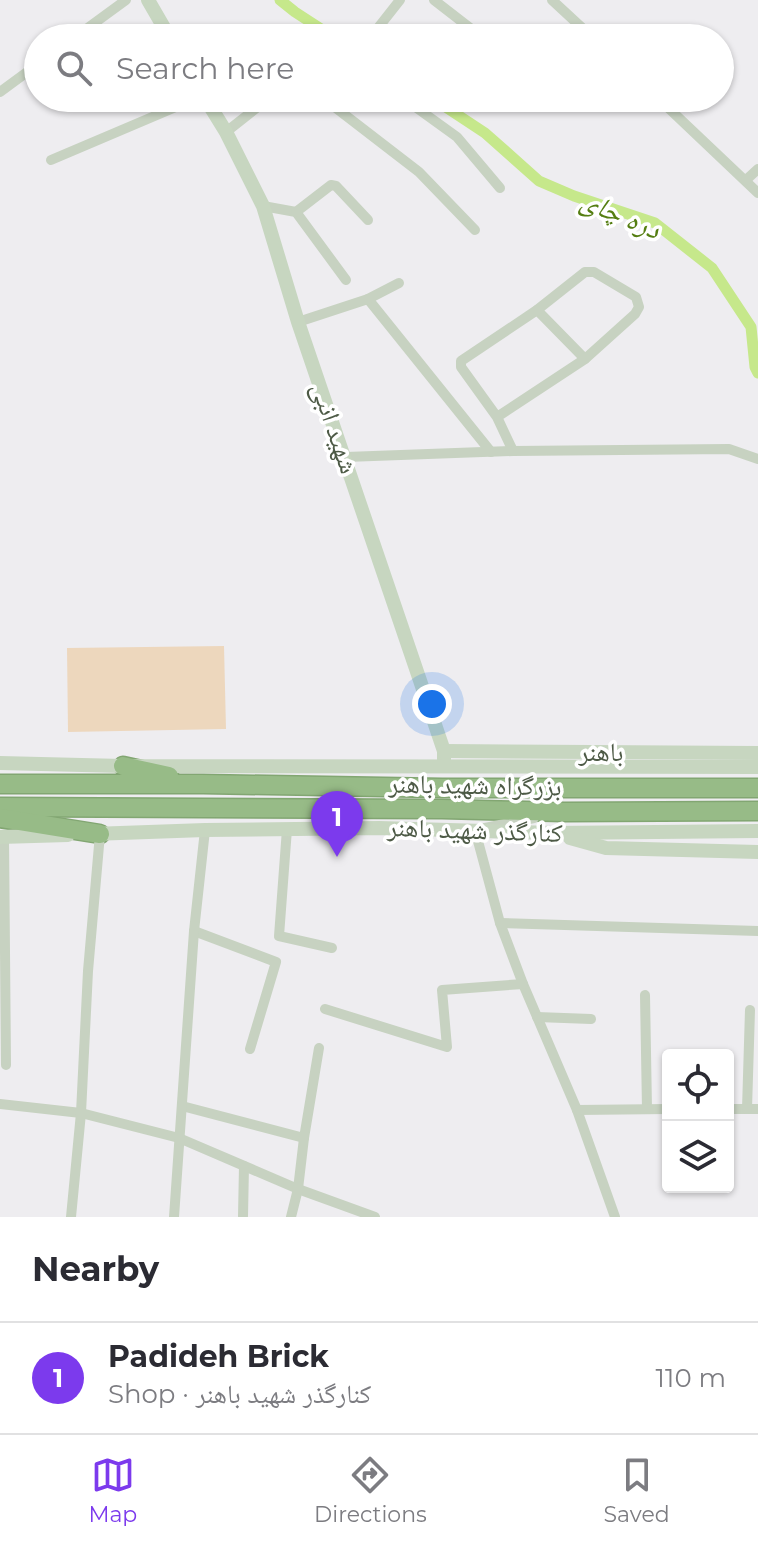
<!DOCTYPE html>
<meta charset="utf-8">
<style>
:root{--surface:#fff;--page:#f7f7f7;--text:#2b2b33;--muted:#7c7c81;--line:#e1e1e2;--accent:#7c3aed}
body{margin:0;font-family:Montserrat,"Noto Naskh Arabic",sans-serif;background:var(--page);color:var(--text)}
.controls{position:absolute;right:24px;bottom:24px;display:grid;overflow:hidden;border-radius:8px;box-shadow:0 2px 6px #0004}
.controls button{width:72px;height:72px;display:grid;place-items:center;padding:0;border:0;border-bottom:2px solid var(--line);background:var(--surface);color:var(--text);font:40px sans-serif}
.you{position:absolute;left:432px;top:704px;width:28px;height:28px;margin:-20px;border:6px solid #fff;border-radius:50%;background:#1a73e8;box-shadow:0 0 0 12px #1a73e833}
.badge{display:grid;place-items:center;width:52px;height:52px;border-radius:50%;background:var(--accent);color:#fff;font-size:26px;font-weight:700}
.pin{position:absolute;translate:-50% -66px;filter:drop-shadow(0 2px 4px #0008)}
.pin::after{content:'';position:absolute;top:42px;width:28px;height:24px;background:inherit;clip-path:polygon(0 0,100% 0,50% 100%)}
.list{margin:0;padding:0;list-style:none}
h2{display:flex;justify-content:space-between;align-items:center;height:104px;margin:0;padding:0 32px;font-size:34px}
h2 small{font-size:26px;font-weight:400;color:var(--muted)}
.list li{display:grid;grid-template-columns:52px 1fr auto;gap:24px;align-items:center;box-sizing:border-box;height:112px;padding:0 32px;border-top:2px solid var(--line)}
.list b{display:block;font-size:30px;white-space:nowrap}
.list p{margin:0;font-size:26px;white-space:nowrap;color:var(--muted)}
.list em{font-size:26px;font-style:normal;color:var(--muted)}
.icon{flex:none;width:44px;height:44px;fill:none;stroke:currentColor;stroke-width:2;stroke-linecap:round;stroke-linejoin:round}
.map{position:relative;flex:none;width:758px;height:1217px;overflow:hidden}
.search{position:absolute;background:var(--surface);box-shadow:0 2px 6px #0004;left:24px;right:24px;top:24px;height:88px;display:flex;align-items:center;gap:20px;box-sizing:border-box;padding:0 28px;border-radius:44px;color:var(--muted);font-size:30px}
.sheet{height:216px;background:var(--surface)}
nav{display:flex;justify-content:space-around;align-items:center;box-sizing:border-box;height:112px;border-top:2px solid var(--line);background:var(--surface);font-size:22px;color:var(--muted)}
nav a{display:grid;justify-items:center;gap:4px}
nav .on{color:var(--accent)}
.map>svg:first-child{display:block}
.grass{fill:#edd7bd}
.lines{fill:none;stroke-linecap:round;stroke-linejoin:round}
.canal{stroke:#c6e88b;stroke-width:11}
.highway-casing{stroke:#82a672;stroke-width:21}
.street{stroke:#c7d2c1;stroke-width:10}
.secondary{stroke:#c7d6c0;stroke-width:14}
.highway{stroke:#97bb87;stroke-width:18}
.labels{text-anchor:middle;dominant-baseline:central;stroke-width:7;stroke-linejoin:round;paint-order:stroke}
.street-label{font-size:26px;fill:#4d5a46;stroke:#fff}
.water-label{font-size:28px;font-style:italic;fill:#557e12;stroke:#fff}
</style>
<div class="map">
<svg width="758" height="1217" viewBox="0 0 758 1217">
<rect width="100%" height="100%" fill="#eeedf0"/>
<path class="grass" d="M 224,646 L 226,729 L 68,732 L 67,648 Z"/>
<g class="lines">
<g class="canal">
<path d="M 280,0 L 295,12 L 335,38"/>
<path d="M 432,98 L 485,133 L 539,181 L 574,196 L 655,223 L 712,268 L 751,327 L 755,367 L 758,373"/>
</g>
<g class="highway-casing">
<g id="highway">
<path d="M 123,766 L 169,776"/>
<path d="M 0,784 L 203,784 L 442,788 L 758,788"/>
<path d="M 0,807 L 442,809 L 564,812 L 758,811"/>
<path d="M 0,818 L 100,834"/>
</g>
</g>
<g class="street">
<path d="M 434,0 L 483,38"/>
<path d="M 552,0 L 593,38"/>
<path d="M 74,38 L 126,0"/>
<path d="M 370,38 L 400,0"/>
<path d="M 0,92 L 38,64"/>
<path d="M 323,98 L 419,172 L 475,230"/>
<path d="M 403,98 L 457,137 L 500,188"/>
<path d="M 658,98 L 758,193"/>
<path d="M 226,132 L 269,98"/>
<path d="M 51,160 L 197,98"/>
<path d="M 746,180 L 758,169"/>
<path d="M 263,206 L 296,212 L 346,280"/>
<path d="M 296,212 L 331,185 L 336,186 L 368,220"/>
<path d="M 368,299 L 491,452"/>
<path d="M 537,310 L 585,359"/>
<path d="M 298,322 L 368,299 L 399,283"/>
<path d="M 497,417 L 585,359 L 635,314 L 639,307 L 636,297 L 594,272 L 585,272 L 537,310 L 461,361 L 461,367 L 497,417 L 513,451"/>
<path d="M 346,457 L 513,451 L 729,449 L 758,459"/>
<path d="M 534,818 L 475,830 L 500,923 L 523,984 L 577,1110 L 615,1217"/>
<path d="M 287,829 L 279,936 L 332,948"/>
<path d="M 4,837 L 6,1065"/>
<path d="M 500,923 L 758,931"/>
<path d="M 194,931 L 276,962 L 250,1049"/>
<path d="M 645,995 L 647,1109"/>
<path d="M 325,1009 L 447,1047 L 442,990 L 523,984"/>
<path d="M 537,1017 L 591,1019"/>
<path d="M 0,1104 L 81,1113 L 179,1138 L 298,1189 L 375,1217"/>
<path d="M 182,1106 L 304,1138"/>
<path d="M 728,1109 L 758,1109"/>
<path d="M 747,1109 L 750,1010"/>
<path d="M 577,1110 L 668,1109"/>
<path d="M 243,1216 L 244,1166"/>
<path d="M 71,1217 L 81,1113 L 88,971 L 100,834"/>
<path d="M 174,1217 L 194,931 L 205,830"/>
<path d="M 291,1217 L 298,1189 L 304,1138 L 319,1048"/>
</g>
<g class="secondary">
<path d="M 148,0 L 170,38"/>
<path d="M 205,98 L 226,132 L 263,206 L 298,322 L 444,751 L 444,766"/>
<path d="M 444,751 L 758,753"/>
<path d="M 0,763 L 123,766 L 758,767"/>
<path d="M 92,834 L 205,830 L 379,828 L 554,833 L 758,831"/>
<path d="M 0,837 L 68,835"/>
<path d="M 570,838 L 606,848 L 758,852"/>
</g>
<use href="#highway" class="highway"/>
</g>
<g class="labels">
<g class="street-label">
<text transform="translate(335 428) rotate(71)">شهید انبی</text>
<text x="601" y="752">باهنر</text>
<text transform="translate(475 785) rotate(1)">بزرگراه شهید باهنر</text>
<text transform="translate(475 830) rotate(2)">کنارگذر شهید باهنر</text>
</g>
<g class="water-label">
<text transform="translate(621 214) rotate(23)">دره چای</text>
</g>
</g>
</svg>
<div class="controls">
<button><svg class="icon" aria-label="locate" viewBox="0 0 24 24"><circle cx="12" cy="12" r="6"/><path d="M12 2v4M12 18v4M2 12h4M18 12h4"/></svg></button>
<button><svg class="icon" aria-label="layers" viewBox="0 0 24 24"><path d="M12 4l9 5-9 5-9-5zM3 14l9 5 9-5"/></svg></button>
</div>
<div class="you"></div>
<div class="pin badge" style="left:337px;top:857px">1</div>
<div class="search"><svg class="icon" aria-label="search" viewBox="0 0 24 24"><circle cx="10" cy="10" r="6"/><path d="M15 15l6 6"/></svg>Search here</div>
</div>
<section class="sheet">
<h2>Nearby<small></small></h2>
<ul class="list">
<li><span class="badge">1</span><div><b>Padideh Brick</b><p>Shop · کنارگذر شهید باهنر</p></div><em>110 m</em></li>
</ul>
</section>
<nav>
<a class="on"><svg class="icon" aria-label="map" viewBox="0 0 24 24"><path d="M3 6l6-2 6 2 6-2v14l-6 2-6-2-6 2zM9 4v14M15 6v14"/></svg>Map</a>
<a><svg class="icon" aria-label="directions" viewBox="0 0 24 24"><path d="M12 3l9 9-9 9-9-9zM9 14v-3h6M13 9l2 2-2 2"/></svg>Directions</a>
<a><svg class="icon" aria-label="saved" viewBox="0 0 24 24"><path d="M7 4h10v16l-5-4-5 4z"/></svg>Saved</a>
</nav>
